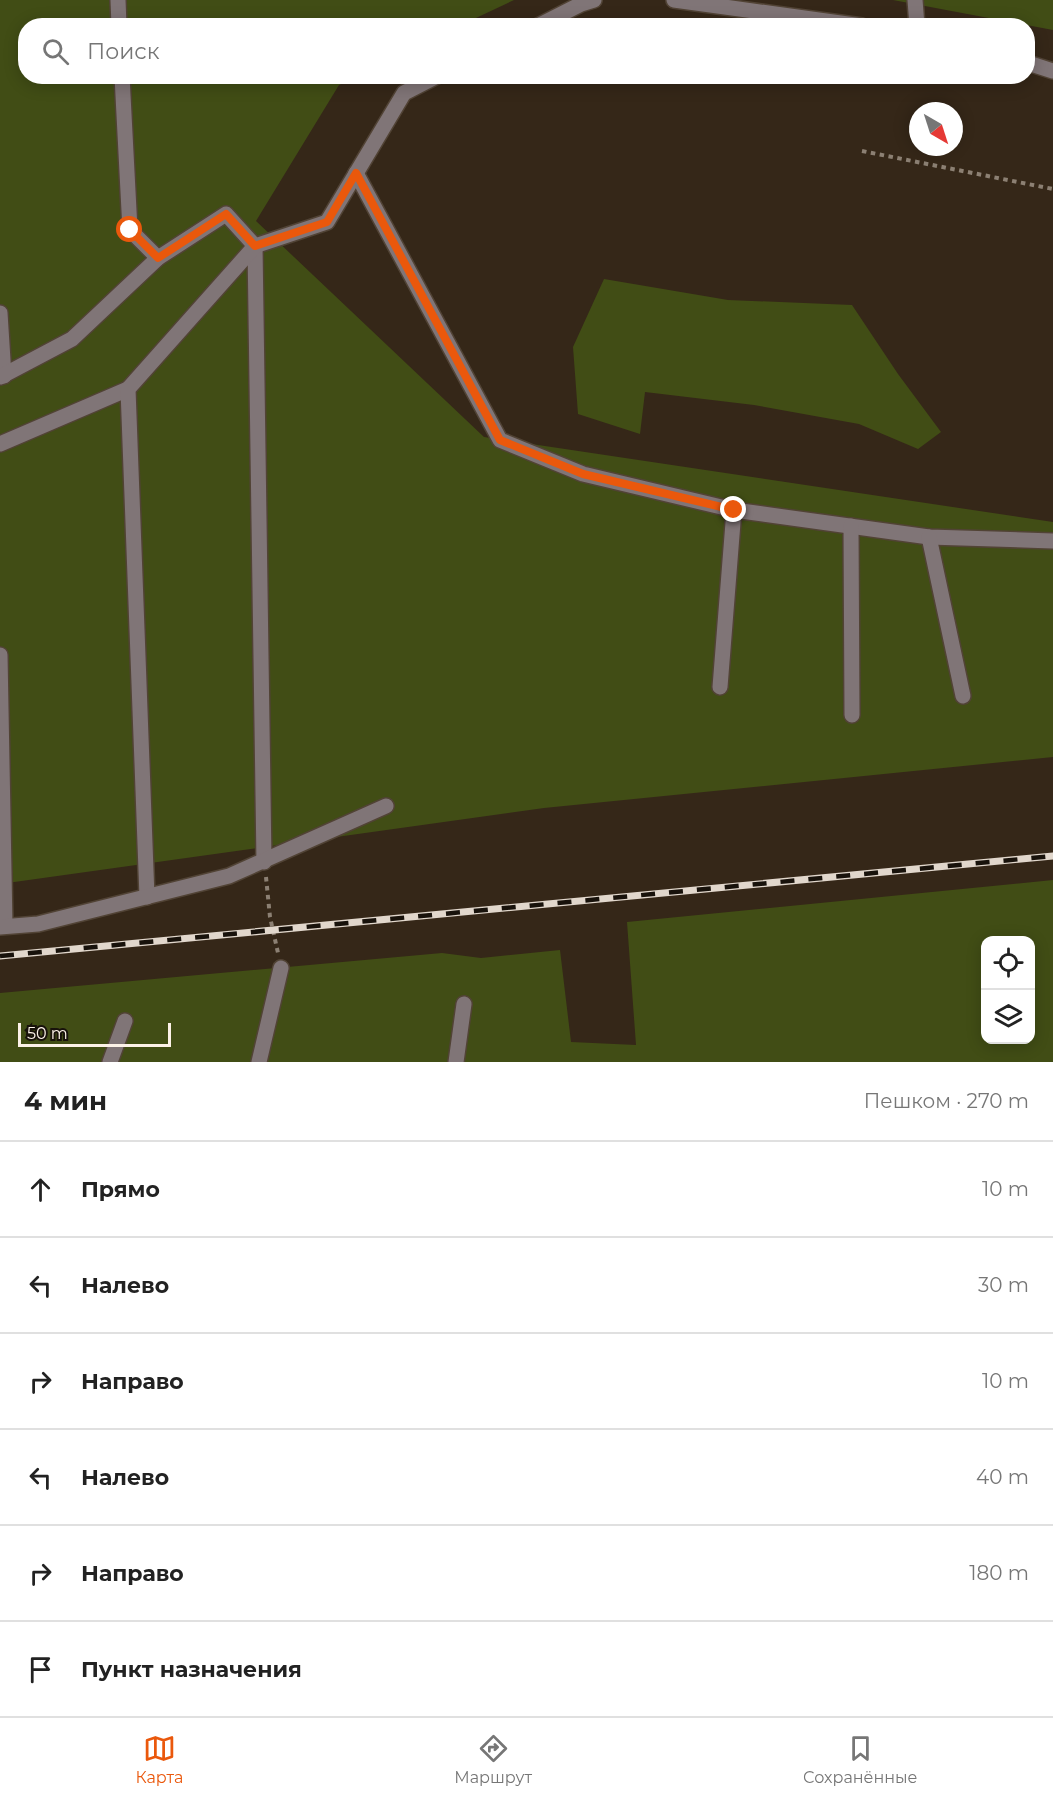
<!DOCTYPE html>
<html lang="ru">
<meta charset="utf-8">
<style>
:root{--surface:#fff;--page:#f6f6f6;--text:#222;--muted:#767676;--line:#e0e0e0;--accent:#ea580c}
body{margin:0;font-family:Montserrat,sans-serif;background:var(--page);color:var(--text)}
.controls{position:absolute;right:18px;bottom:18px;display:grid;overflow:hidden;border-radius:12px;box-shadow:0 3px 15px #0003}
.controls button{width:54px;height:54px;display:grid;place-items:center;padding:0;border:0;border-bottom:2px solid var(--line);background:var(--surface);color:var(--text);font:30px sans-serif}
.compass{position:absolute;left:909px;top:102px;width:54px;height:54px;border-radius:50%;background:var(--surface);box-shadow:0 3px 15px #0003;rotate:141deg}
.scale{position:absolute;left:18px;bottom:15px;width:153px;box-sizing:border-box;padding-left:6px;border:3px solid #fcf2e8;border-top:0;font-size:16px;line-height:21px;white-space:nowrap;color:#fcf2e8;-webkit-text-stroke:4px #18120b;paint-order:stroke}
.stop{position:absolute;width:18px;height:18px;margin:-14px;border:4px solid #ea580c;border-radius:50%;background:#fff}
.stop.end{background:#ea580c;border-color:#fff;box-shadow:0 2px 6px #0008}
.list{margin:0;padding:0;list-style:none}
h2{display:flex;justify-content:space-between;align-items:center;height:78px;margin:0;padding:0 24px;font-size:26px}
h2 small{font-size:20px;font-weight:400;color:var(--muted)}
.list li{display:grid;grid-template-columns:39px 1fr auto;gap:18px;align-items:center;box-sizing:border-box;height:96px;padding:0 24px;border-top:2px solid var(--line)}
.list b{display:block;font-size:22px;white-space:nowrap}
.list em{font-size:20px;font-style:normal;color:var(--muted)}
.icon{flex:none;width:33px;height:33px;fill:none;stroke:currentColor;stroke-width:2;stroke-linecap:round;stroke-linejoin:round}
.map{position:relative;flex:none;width:1053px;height:1062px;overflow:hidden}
.search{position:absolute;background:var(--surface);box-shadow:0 3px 15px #0003;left:18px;right:18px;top:18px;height:66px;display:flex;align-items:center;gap:15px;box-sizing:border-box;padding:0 21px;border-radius:24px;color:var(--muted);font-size:22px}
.sheet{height:654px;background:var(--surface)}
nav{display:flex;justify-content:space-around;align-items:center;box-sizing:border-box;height:84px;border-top:2px solid var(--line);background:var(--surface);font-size:16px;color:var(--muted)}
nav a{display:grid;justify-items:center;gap:3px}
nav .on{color:var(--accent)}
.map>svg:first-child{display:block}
.green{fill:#414d15;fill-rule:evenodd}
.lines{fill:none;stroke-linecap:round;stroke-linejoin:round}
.minor-casing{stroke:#514335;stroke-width:18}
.path{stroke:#8c8073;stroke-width:4;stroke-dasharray:4.5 4.5;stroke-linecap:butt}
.minor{stroke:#807577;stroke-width:15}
.rail-casing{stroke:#e1d7cc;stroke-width:7}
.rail{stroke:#18120b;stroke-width:4.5;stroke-dasharray:14;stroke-linecap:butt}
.route{stroke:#ea580c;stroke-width:8}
</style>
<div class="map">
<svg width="1053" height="1062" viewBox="0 0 1053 1062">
<rect width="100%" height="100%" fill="#352718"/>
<g class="green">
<path d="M 0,0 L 514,0 L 461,25 L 26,26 L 26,76 L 356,77 L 339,85 L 256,221 L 484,437 L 1053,522 L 1053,757 L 544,808 L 0,884 Z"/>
<path d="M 893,0 L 1053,0 L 1053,30 Z"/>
<path d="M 604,279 L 728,300 L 852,305 L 898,374 L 941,432 L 918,449 L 859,424 L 754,405 L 645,392 L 640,434 L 578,414 L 573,347 Z"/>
<path d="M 1053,880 L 1053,1062 L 0,1062 L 0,993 L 442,953 L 481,958 L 560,950 L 571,1042 L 636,1045 L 627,922 ZM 986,940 L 1030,940 L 1030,1040 L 986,1040 Z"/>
</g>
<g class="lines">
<g class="minor-casing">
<g id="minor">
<path d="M 118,0 L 119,26"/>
<path d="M 674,0 L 862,26"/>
<path d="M 915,0 L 917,26"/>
<path d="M 538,26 L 581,4 L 594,0"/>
<path d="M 1028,63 L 1053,71"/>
<path d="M 122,76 L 130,230 L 158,258"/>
<path d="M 356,173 L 500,440 L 583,474 L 734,510 L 929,537 L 1053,541"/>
<path d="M 0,313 L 4,376"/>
<path d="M 0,377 L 72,339 L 158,258 L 226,214 L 255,246 L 264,862"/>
<path d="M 0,444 L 128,389"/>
<path d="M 851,526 L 852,715"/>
<path d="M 929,537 L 963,696"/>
<path d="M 0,655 L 5,926"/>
<path d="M 720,687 L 734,510"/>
<path d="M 147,897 L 128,389 L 255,246 L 327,222 L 404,93 L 437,76"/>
<path d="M 0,927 L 38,924 L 229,876 L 386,806"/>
<path d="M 110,1062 L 125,1021"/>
<path d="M 259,1062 L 281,968"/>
<path d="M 456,1062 L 464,1004"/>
</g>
</g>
<g class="path">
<path d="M 862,151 L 1053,189"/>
<path d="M 266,877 L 270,917 L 278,953"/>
</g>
<use href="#minor" class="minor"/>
<g class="rail-casing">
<path id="rail" d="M 0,956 L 1053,856"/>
</g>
<use href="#rail" class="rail"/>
</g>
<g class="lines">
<path class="route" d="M 130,230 L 158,258 L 226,214 L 255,246 L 327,222 L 356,173 L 500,440 L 583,474 L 734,510"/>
</g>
</svg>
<div class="controls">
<button><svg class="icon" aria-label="locate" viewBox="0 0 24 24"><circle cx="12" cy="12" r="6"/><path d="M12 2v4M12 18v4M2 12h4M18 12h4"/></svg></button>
<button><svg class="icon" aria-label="layers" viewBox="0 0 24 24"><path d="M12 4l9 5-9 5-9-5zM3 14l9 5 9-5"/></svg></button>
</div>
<svg class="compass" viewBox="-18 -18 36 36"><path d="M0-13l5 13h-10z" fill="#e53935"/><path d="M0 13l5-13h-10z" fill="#767676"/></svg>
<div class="scale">50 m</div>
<div class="stop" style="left:130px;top:230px"></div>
<div class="stop end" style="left:734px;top:510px"></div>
<div class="search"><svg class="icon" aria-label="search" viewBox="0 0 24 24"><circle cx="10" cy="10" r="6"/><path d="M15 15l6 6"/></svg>Поиск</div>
</div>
<section class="sheet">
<h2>4 мин<small>Пешком · 270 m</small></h2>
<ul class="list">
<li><svg class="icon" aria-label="ahead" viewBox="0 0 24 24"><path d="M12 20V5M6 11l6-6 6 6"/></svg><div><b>Прямо</b></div><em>10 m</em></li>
<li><svg class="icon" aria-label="left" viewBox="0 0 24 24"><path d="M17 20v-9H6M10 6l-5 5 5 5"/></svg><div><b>Налево</b></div><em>30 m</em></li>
<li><svg class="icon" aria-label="right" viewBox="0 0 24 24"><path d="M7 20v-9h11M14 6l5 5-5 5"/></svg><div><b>Направо</b></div><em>10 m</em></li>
<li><svg class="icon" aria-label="left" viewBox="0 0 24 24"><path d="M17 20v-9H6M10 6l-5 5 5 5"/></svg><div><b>Налево</b></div><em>40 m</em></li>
<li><svg class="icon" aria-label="right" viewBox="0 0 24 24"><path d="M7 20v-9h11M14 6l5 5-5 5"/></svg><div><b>Направо</b></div><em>180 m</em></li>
<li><svg class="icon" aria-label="arrive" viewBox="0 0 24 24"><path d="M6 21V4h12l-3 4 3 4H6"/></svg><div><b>Пункт назначения</b></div></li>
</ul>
</section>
<nav>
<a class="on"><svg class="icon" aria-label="map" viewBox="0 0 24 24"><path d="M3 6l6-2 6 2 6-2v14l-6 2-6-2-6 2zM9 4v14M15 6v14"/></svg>Карта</a>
<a><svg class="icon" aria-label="directions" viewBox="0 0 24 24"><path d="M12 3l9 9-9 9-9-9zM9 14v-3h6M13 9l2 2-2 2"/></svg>Маршрут</a>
<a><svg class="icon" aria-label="saved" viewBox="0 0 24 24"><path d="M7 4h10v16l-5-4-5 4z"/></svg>Сохранённые</a>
</nav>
